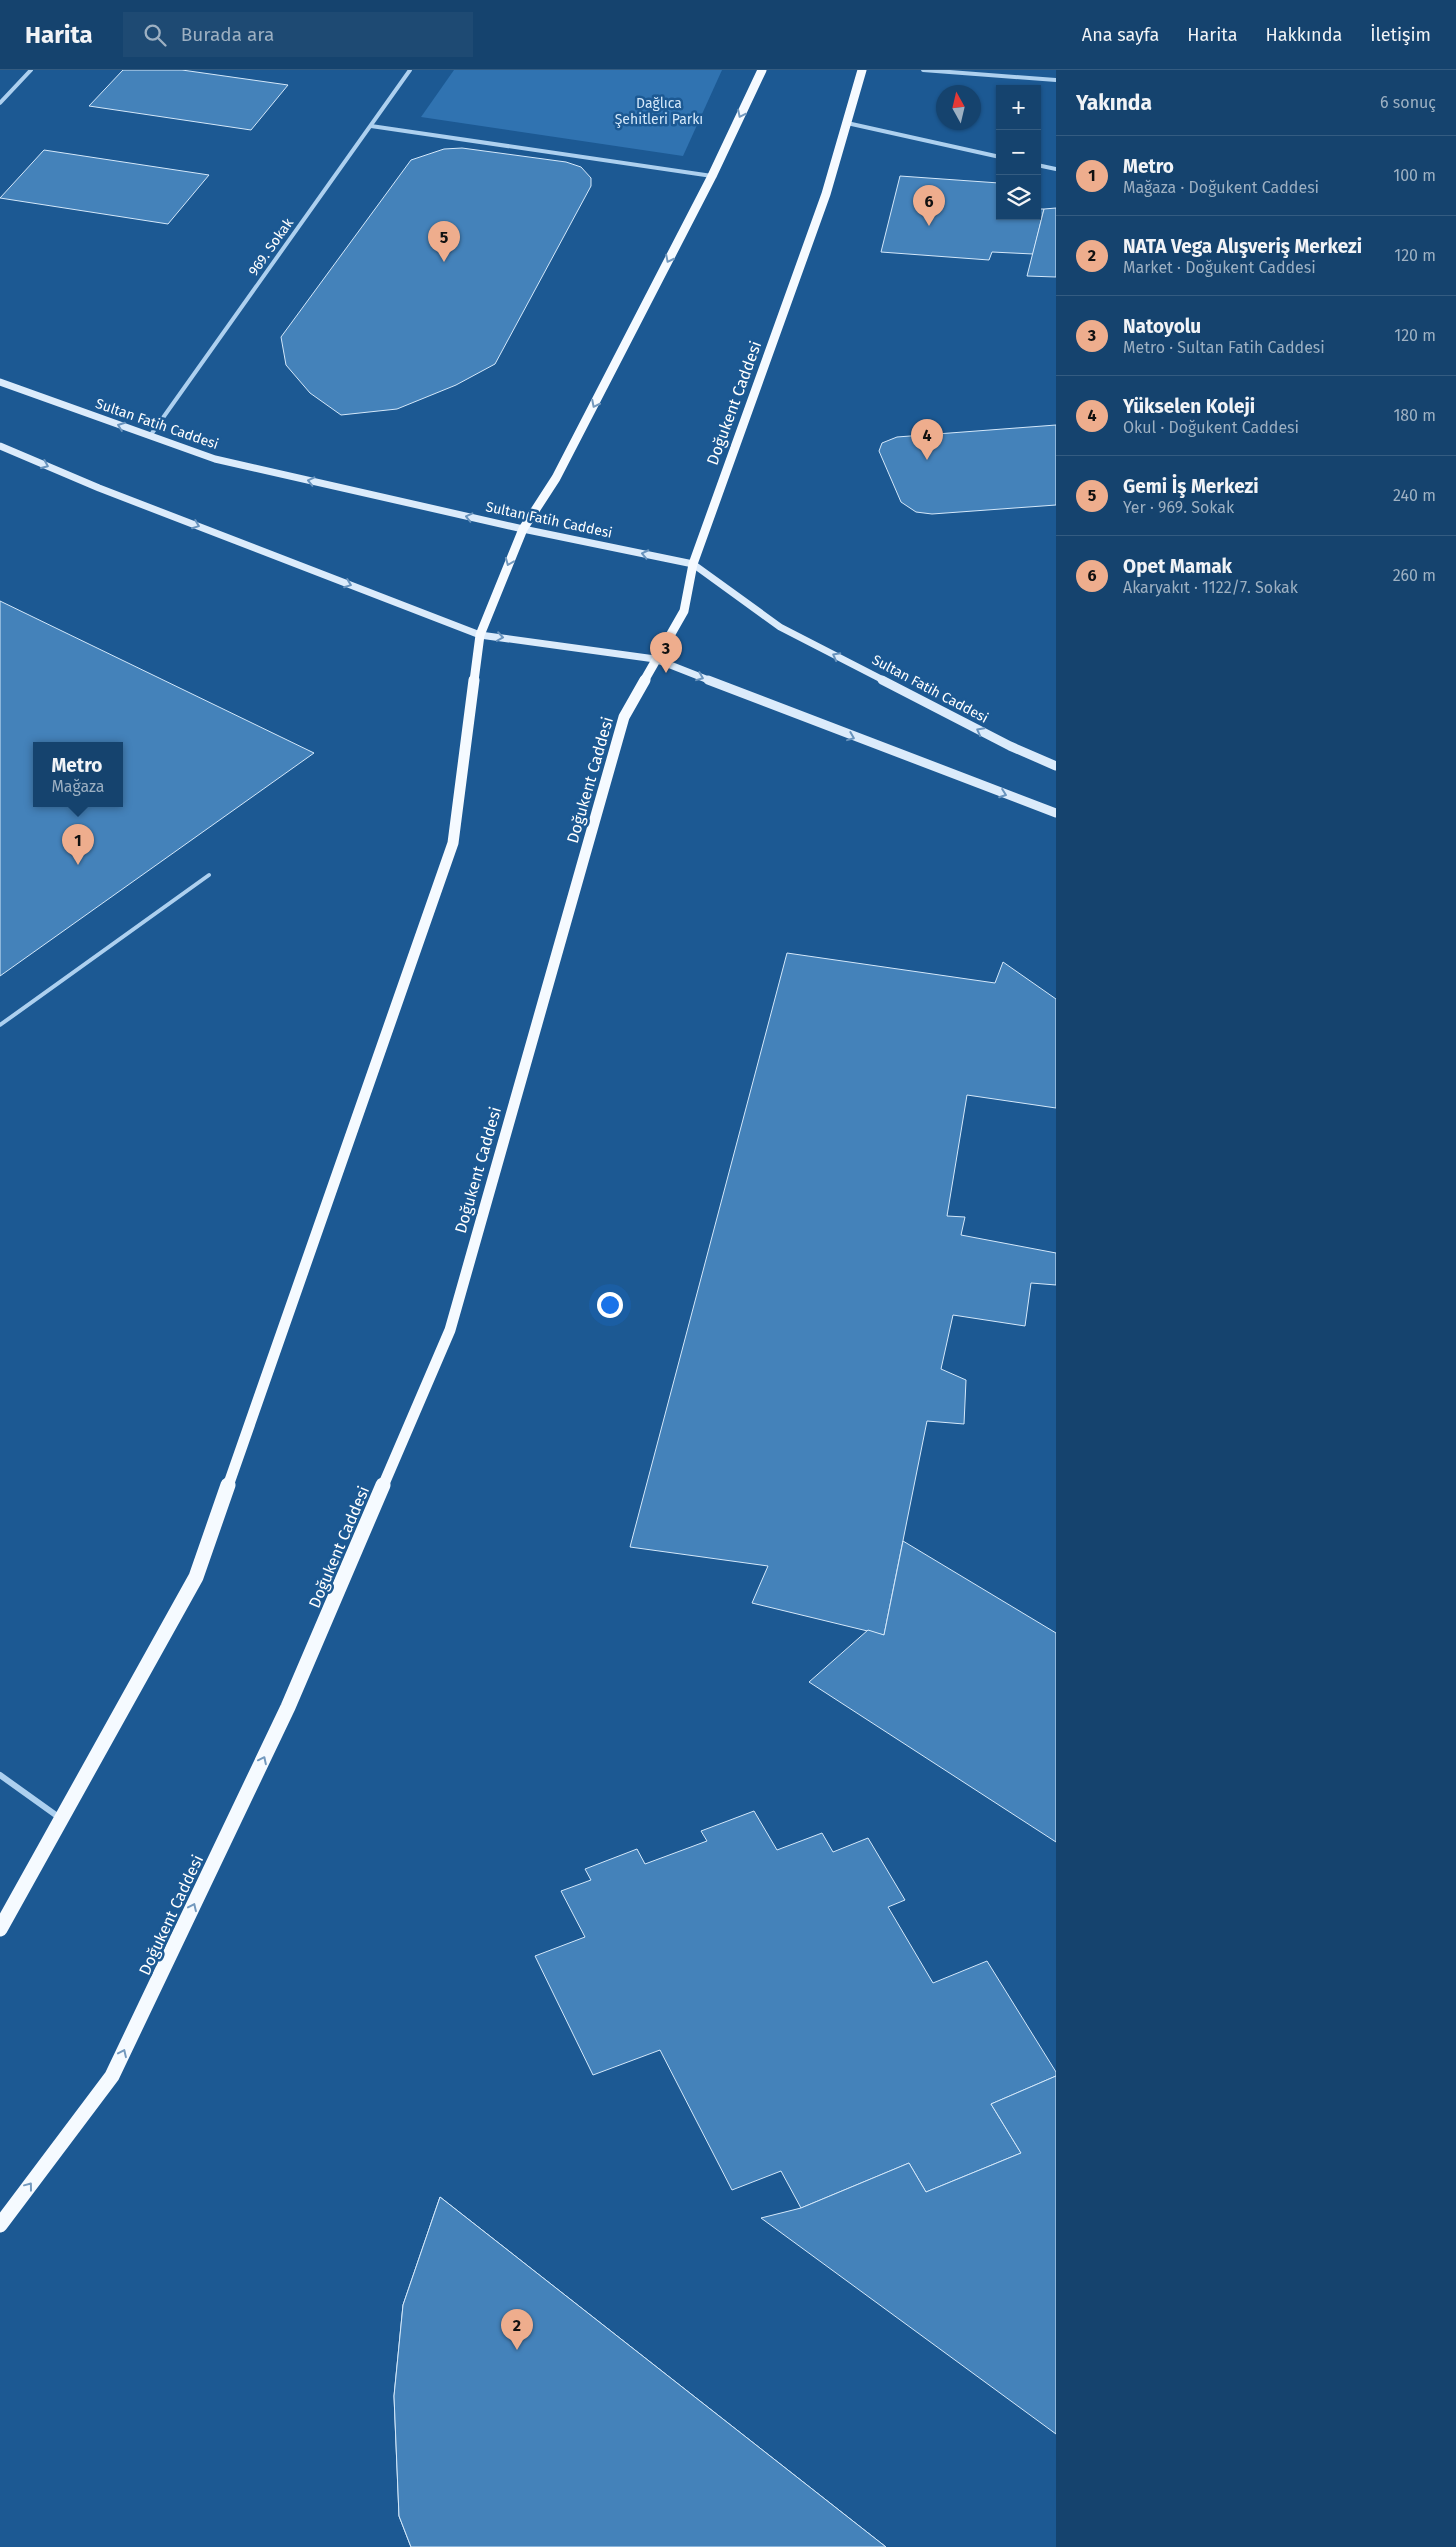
<!DOCTYPE html>
<html lang="tr">
<meta charset="utf-8">
<style>
:root{--surface:#15436e;--page:#1e4a73;--text:#f1f3f6;--muted:#9db0c2;--line:#345c81;--accent:#eead8d}
body{margin:0;font-family:"Fira Sans",sans-serif;background:var(--page);color:var(--text)}
.controls{position:absolute;right:15px;top:15px;display:grid;overflow:hidden;border-radius:0px;box-shadow:0 1px 4px #0004}
.controls button{width:45px;height:45px;display:grid;place-items:center;padding:0;border:0;border-bottom:1px solid var(--line);background:var(--surface);color:var(--text);font:25px sans-serif}
.compass{position:absolute;left:936px;top:15px;width:45px;height:45px;border-radius:50%;background:var(--surface);box-shadow:0 1px 4px #0004;rotate:352deg}
.you{position:absolute;left:609px;top:1234px;width:18px;height:18px;margin:-12px;border:4px solid #fff;border-radius:50%;background:#1a73e8;box-shadow:0 0 0 8px #1a73e833}
.badge{display:grid;place-items:center;width:32px;height:32px;border-radius:50%;background:var(--accent);color:#111;font-size:16px;font-weight:700}
.pin{position:absolute;translate:-50% -41px;filter:drop-shadow(0 1px 2px #0008)}
.pin::after{content:'';position:absolute;top:26px;width:18px;height:15px;background:inherit;clip-path:polygon(0 0,100% 0,50% 100%)}
.popup{position:absolute;left:33px;top:672px;width:90px;height:65px;box-sizing:border-box;display:grid;place-content:center;border-radius:0px;background:var(--surface);filter:drop-shadow(0 1px 4px #0005);font-size:16px;white-space:nowrap;color:var(--muted)}
.popup b{font-size:19px;color:var(--text)}
.popup::after{content:'';position:absolute;left:50%;top:100%;margin-left:-10px;border:10px solid transparent;border-top-color:var(--surface)}
.list{margin:0;padding:0;list-style:none}
h2{display:flex;justify-content:space-between;align-items:center;height:65px;margin:0;padding:0 20px;font-size:21px}
h2 small{font-size:16px;font-weight:400;color:var(--muted)}
.list li{display:grid;grid-template-columns:32px 1fr auto;gap:15px;align-items:center;box-sizing:border-box;height:80px;padding:0 20px;border-top:1px solid var(--line)}
.list b{display:block;font-size:19px;white-space:nowrap}
.list p{margin:0;font-size:16px;white-space:nowrap;color:var(--muted)}
.list em{font-size:16px;font-style:normal;color:var(--muted)}
.icon{flex:none;width:28px;height:28px;fill:none;stroke:currentColor;stroke-width:2;stroke-linecap:round;stroke-linejoin:round}
.map{position:relative;flex:none;width:1056px;height:2477px;overflow:hidden}
header{display:flex;align-items:center;gap:30px;box-sizing:border-box;height:70px;padding:0 25px;background:var(--surface);border-bottom:1px solid var(--line)}
header strong{font-size:24px}
nav{display:flex;gap:28px;margin-inline-start:auto;font-size:18px}
.search{width:350px;height:45px;background:var(--page);display:flex;align-items:center;gap:12px;box-sizing:border-box;padding:0 18px;border-radius:0px;color:var(--muted);font-size:19px}
main{display:flex}
aside{flex:1;background:var(--surface)}
.map>svg:first-child{display:block}
.green{fill:#3073b1}
.building{fill:#4482ba;stroke:#d4e8fa;fill-rule:evenodd}
.lines{fill:none;stroke-linecap:round;stroke-linejoin:round}
.lane{stroke:#add0ef;stroke-width:4}
.street-far1{stroke:#add0ef;stroke-width:4}
.street{stroke:#add0ef;stroke-width:6}
.secondary-far1{stroke:#dbebfb;stroke-width:7}
.secondary{stroke:#dbebfb;stroke-width:9}
.primary-far2{stroke:#f5faff;stroke-width:9}
.primary-far1{stroke:#f5faff;stroke-width:11}
.primary{stroke:#f5faff;stroke-width:15}
.oneway{stroke:#7399be}
.oneway2{stroke:#6893bd}
.labels{text-anchor:middle;dominant-baseline:central;stroke-width:5;stroke-linejoin:round;paint-order:stroke}
.far-park-label{font-size:14px;fill:#d4e8fa;stroke:#1c5993}
.far-street-label{font-size:14px;fill:#fff;stroke:#1c5993}
.street-label{font-size:16px;fill:#fff;stroke:#1c5993}
</style>
<header>
<strong>Harita</strong>
<div class="search"><svg class="icon" aria-label="search" viewBox="0 0 24 24"><circle cx="10" cy="10" r="6"/><path d="M15 15l6 6"/></svg>Burada ara</div>
<nav><a>Ana sayfa</a><a>Harita</a><a>Hakkında</a><a>İletişim</a></nav>
</header>
<main>
<div class="map">
<svg width="1056" height="2477" viewBox="0 0 1056 2477">
<rect width="100%" height="100%" fill="#1c5993"/>
<path class="green" d="M 454,0 L 722,0 L 683,86 L 421,47 Z"/>
<g class="building">
<path d="M 123,0 L 182,0 L 288,15 L 251,60 L 89,36 Z"/>
<path d="M 462,78 L 566,92 L 581,97 L 591,108 L 591,116 L 495,294 L 456,315 L 397,339 L 341,345 L 310,323 L 286,295 L 281,267 L 411,90 L 444,79 Z"/>
<path d="M 44,80 L 209,105 L 168,154 L 0,128 Z"/>
<path d="M 900,106 L 999,113 L 1000,146 L 1037,146 L 1037,139 L 1044,139 L 1033,184 L 992,182 L 989,190 L 881,182 Z"/>
<path d="M 1056,138 L 1056,207 L 1027,206 L 1044,139 Z"/>
<path d="M 1056,355 L 1056,435 L 932,444 L 916,442 L 901,432 L 879,381 L 882,373 L 897,367 Z"/>
<path d="M 0,531 L 314,683 L 0,906 ZM 37,676 L 119,676 L 119,734 L 37,734 Z"/>
<path d="M 787,883 L 995,913 L 1003,892 L 1056,929 L 1056,1038 L 967,1025 L 947,1146 L 965,1147 L 961,1165 L 1056,1183 L 1056,1215 L 1031,1213 L 1025,1256 L 953,1245 L 941,1299 L 966,1310 L 964,1354 L 927,1351 L 884,1565 L 752,1533 L 768,1496 L 630,1477 Z"/>
<path d="M 903,1471 L 1056,1563 L 1056,1772 L 809,1612 L 868,1560 L 884,1565 Z"/>
<path d="M 754,1741 L 777,1780 L 822,1763 L 833,1782 L 868,1768 L 905,1830 L 888,1837 L 933,1913 L 987,1891 L 1056,2002 L 1056,2006 L 991,2034 L 1021,2083 L 926,2122 L 909,2093 L 801,2138 L 781,2101 L 732,2120 L 660,1980 L 593,2005 L 535,1886 L 585,1867 L 561,1821 L 591,1810 L 585,1799 L 637,1779 L 645,1794 L 707,1771 L 701,1761 Z"/>
<path d="M 1056,2006 L 1056,2364 L 761,2148 L 801,2138 L 909,2093 L 926,2122 L 1021,2083 L 991,2034 Z"/>
<path d="M 440,2127 L 886,2477 L 411,2477 L 399,2446 L 394,2326 L 403,2235 Z"/>
<path d="M 440,2127 L 886,2477 L 411,2477 L 399,2446 L 394,2326 L 403,2235 Z"/>
</g>
<g class="lines">
<path class="lane" d="M 0,955 L 209,805"/>
<g class="street-far1">
<path d="M 923,0 L 1056,10"/>
<path d="M 0,33 L 31,0"/>
<path d="M 847,53 L 1000,87"/>
<path d="M 371,56 L 712,106"/>
<path d="M 1037,95 L 1056,99"/>
<path d="M 150,366 L 410,0"/>
</g>
<path class="street" d="M 0,1705 L 60,1748"/>
<g class="secondary-far1">
<path d="M 0,312 L 215,389 L 523,459 L 693,494 L 780,557 L 885,611"/>
<path d="M 0,376 L 99,418 L 480,565 L 655,589 L 711,611"/>
</g>
<g class="secondary">
<path d="M 708,610 L 1056,743"/>
<path d="M 882,610 L 1010,676 L 1056,696"/>
</g>
<g class="primary-far2">
<path d="M 474,611 L 480,565 L 523,459 L 556,408 L 712,106 L 762,0"/>
<path d="M 644,611 L 684,541 L 693,494 L 826,124 L 862,0"/>
</g>
<g class="primary-far1">
<path d="M 228,1416 L 453,773 L 474,610"/>
<path d="M 383,1416 L 450,1260 L 624,647 L 645,610"/>
</g>
<g class="primary">
<path d="M 0,1859 L 196,1507 L 228,1415"/>
<path d="M 0,2155 L 112,2006 L 288,1637 L 383,1415"/>
</g>
</g>
<defs><path id="oneway-chevron" d="M-2-3.5L2.5 0L-2 3.5" fill="none" stroke-width="1.6" stroke-linecap="round" stroke-linejoin="round" transform="scale(1.25)"/></defs>
<g class="oneway">
<use href="#oneway-chevron" transform="translate(741 44) rotate(116)"/>
<use href="#oneway-chevron" transform="translate(669 189) rotate(117)"/>
<use href="#oneway-chevron" transform="translate(595 334) rotate(117)"/>
<use href="#oneway-chevron" transform="translate(509 492) rotate(112)"/>
<use href="#oneway-chevron" transform="translate(263 1690) rotate(-64)"/>
<use href="#oneway-chevron" transform="translate(193 1837) rotate(-65)"/>
<use href="#oneway-chevron" transform="translate(123 1983) rotate(-65)"/>
<use href="#oneway-chevron" transform="translate(29 2116) rotate(-53)"/>
</g>
<g class="oneway2">
<use href="#oneway-chevron" transform="translate(121 356) rotate(-160)"/>
<use href="#oneway-chevron" transform="translate(45 395) rotate(23)"/>
<use href="#oneway-chevron" transform="translate(311 411) rotate(-167)"/>
<use href="#oneway-chevron" transform="translate(469 447) rotate(-167)"/>
<use href="#oneway-chevron" transform="translate(196 455) rotate(21)"/>
<use href="#oneway-chevron" transform="translate(645 484) rotate(-168)"/>
<use href="#oneway-chevron" transform="translate(348 514) rotate(21)"/>
<use href="#oneway-chevron" transform="translate(500 567) rotate(8)"/>
<use href="#oneway-chevron" transform="translate(836 586) rotate(-152)"/>
<use href="#oneway-chevron" transform="translate(700 607) rotate(22)"/>
<use href="#oneway-chevron" transform="translate(980 661) rotate(-152)"/>
<use href="#oneway-chevron" transform="translate(851 667) rotate(22)"/>
<use href="#oneway-chevron" transform="translate(1003 724) rotate(20)"/>
</g>
<g class="labels">
<g class="far-park-label">
<text x="659" y="33">Dağlıca<tspan x="659" dy="16">Şehitleri Parkı</tspan></text>
</g>
<g class="far-street-label">
<text transform="translate(271 177) rotate(-55)">969. Sokak</text>
<text transform="translate(157 354) rotate(19)">Sultan Fatih Caddesi</text>
<text transform="translate(549 450) rotate(12)">Sultan Fatih Caddesi</text>
<text transform="translate(930 619) rotate(28)">Sultan Fatih Caddesi</text>
</g>
<g class="street-label">
<text transform="translate(734 333) rotate(-70)">Doğukent Caddesi</text>
<text transform="translate(590 710) rotate(-74)">Doğukent Caddesi</text>
<text transform="translate(478 1100) rotate(-74)">Doğukent Caddesi</text>
<text transform="translate(339 1477) rotate(-67)">Doğukent Caddesi</text>
<text transform="translate(171 1845) rotate(-65)">Doğukent Caddesi</text>
</g>
</g>
</svg>
<div class="controls">
<button>+</button>
<button>−</button>
<button><svg class="icon" aria-label="layers" viewBox="0 0 24 24"><path d="M12 4l9 5-9 5-9-5zM3 14l9 5 9-5"/></svg></button>
</div>
<svg class="compass" viewBox="-18 -18 36 36"><path d="M0-13l5 13h-10z" fill="#e53935"/><path d="M0 13l5-13h-10z" fill="#9db0c2"/></svg>
<div class="you"></div>
<div class="pin badge" style="left:78px;top:795px">1</div>
<div class="popup"><b>Metro</b>Mağaza</div>
<div class="pin badge" style="left:517px;top:2280px">2</div>
<div class="pin badge" style="left:666px;top:603px">3</div>
<div class="pin badge" style="left:927px;top:390px">4</div>
<div class="pin badge" style="left:444px;top:192px">5</div>
<div class="pin badge" style="left:929px;top:156px">6</div>
</div>
<aside>
<h2>Yakında<small>6 sonuç</small></h2>
<ul class="list">
<li><span class="badge">1</span><div><b>Metro</b><p>Mağaza · Doğukent Caddesi</p></div><em>100 m</em></li>
<li><span class="badge">2</span><div><b>NATA Vega Alışveriş Merkezi</b><p>Market · Doğukent Caddesi</p></div><em>120 m</em></li>
<li><span class="badge">3</span><div><b>Natoyolu</b><p>Metro · Sultan Fatih Caddesi</p></div><em>120 m</em></li>
<li><span class="badge">4</span><div><b>Yükselen Koleji</b><p>Okul · Doğukent Caddesi</p></div><em>180 m</em></li>
<li><span class="badge">5</span><div><b>Gemi İş Merkezi</b><p>Yer · 969. Sokak</p></div><em>240 m</em></li>
<li><span class="badge">6</span><div><b>Opet Mamak</b><p>Akaryakıt · 1122/7. Sokak</p></div><em>260 m</em></li>
</ul>
</aside>
</main>
